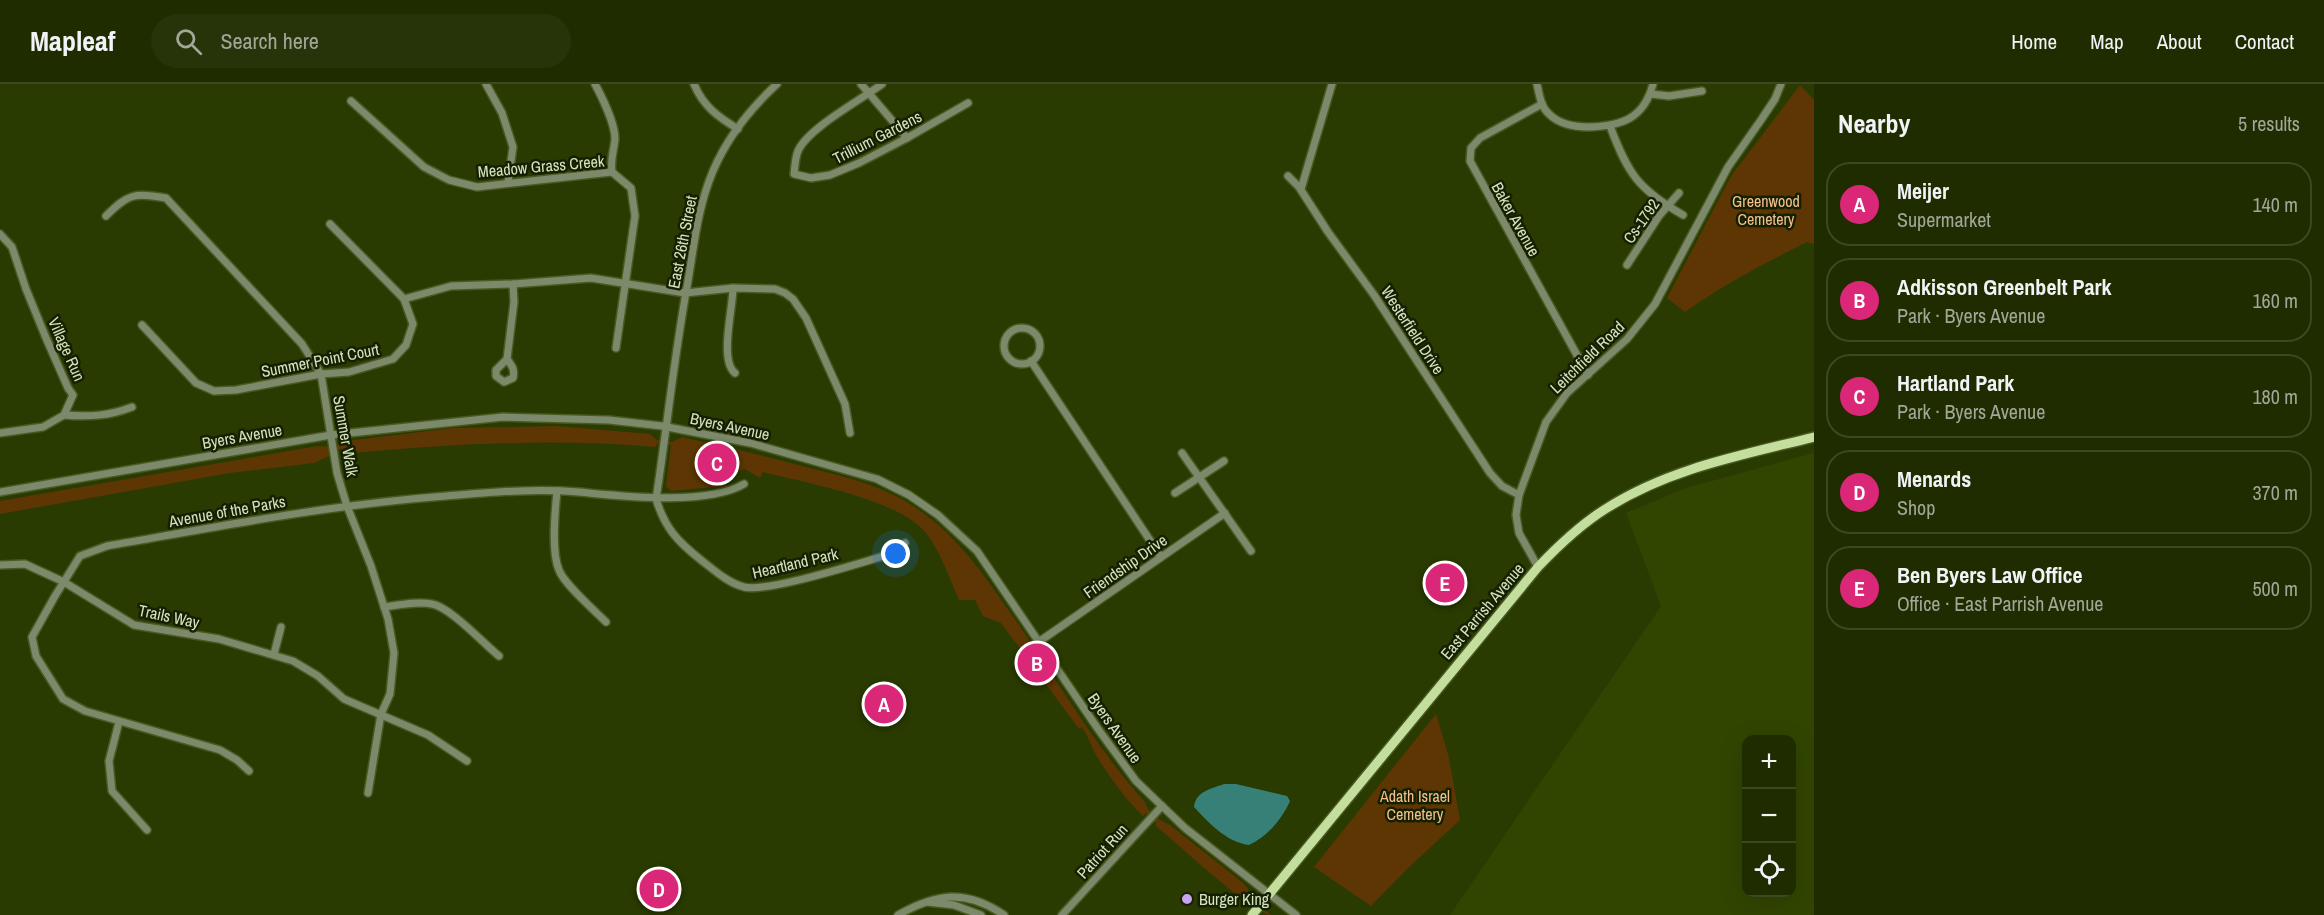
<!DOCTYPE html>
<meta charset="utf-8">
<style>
:root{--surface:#1f2c00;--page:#27340a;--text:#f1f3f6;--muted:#a1a799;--line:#3c4822;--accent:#db2777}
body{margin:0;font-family:"Archivo Narrow",sans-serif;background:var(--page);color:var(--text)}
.controls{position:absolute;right:18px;bottom:18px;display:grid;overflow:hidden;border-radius:12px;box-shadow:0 6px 24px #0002}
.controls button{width:54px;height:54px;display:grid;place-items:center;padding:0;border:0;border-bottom:2px solid var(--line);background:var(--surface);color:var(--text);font:30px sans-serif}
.you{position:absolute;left:896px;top:470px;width:21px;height:21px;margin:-15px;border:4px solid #fff;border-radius:50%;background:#1a73e8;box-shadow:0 0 0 9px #1a73e833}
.badge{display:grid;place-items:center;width:39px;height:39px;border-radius:50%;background:var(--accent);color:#fff;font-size:20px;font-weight:700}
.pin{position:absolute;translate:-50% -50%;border:3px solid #fff;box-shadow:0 2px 6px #0006}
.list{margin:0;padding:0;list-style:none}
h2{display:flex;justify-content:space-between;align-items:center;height:78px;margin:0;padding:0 24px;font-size:26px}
h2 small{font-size:20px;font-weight:400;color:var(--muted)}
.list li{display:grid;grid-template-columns:39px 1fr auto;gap:18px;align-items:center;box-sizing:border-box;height:84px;margin:0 12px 12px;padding:0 12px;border:2px solid var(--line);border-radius:24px}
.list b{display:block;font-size:22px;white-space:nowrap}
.list p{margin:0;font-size:20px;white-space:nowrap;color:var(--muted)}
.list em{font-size:20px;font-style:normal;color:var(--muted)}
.icon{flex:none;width:33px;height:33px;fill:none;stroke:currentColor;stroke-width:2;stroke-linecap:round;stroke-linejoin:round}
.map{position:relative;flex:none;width:1814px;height:831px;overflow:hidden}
header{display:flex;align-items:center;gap:36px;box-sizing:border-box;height:84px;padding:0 30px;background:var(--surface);border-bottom:2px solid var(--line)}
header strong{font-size:28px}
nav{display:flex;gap:33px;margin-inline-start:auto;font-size:21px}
.search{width:420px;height:54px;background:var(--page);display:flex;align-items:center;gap:15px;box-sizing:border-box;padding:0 21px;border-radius:33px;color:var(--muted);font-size:22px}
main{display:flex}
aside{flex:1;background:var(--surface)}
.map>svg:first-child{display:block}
.built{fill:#314500;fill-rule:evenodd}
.green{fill:#5d3603}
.water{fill:#378078}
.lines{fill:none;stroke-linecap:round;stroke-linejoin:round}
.minor-casing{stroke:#485922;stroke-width:10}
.major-casing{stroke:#485922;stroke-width:12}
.minor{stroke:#7c896a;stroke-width:7}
.major{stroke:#c4de9e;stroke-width:9}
.poi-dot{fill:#c8a5ee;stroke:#152002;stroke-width:2}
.labels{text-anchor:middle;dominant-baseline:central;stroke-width:5;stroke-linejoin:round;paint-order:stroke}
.street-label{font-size:16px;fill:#d4e4bf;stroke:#152002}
.park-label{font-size:16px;fill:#f5c08b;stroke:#152002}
.poi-label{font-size:16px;fill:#d4e4bf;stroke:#152002;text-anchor:start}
</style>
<header>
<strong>Mapleaf</strong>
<div class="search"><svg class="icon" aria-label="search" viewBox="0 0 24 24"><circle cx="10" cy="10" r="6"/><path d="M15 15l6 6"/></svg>Search here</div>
<nav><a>Home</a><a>Map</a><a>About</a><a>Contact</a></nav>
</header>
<main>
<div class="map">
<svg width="1814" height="831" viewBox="0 0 1814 831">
<rect width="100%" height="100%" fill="#293b00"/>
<path class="built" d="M 1814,369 L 1814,831 L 1450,831 L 1661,522 L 1626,429 L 1686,404 ZM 1746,656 L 1792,656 L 1792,808 L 1746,808 Z"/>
<g class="green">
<path d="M 1800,1 L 1814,16 L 1814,160 L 1807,158 C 1765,179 1724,200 1685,228 L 1667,214 L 1731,92 Z"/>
<path d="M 557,342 L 650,350 L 657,356 L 672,358 L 682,353 C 726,363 770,373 814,385 C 842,392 870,399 896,412 C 952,441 984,491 1019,541 C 1060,601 1097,665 1145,718 C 1148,729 1160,737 1170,741 L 1242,798 L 1248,805 L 1249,813 L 1271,831 C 1254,831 1174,757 1155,741 L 1157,740 L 1146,729 L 1143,732 C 1127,717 1111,695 1099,676 C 1092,665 1089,654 1082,643 L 1079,645 L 1001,539 L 983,532 L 975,516 L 959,516 C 949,494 941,468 926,449 C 899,415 805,399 763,388 L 760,394 L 745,385 L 735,389 L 725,402 L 671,407 L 666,402 L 671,361 L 657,359 L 656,363 C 551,354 448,360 343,370 L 342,365 L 329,368 L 329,372 L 314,379 L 230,389 L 0,430 L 0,417 L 318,362 C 329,363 336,363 346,357 L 453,344 Z"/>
<path d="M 1436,630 L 1449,674 L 1460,736 L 1408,784 L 1371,822 L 1314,783 Z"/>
</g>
<path class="water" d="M 1224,700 L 1236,700 L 1287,712 L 1290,717 C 1282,735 1267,753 1249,761 C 1226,758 1208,738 1194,723 C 1196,707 1211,705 1224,700 Z"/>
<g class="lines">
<g class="minor-casing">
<g id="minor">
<path d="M 486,0 L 502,29 L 513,63 L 508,98"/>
<path d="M 595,0 C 602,13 615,40 615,55 C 614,66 610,76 612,88"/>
<path d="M 694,0 C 703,22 718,33 738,45"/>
<path d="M 777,0 C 751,24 727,54 713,87 C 697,125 694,163 687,203 C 674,273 667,344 656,415 C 665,444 677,457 701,476 C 714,486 728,499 744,503 C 768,509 862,478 891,470 L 905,459"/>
<path d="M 861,0 L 907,54"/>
<path d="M 882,0 C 861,16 808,44 798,67 C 795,74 795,83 794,90 L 811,94 L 830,91 L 859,79 L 907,54 L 968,19"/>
<path d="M 1537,0 C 1539,10 1541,23 1549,30 C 1560,41 1575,43 1589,43 C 1621,42 1644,35 1653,0"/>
<path d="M 1651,10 L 1669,12 L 1702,7"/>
<path d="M 351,17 L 424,83 L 449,96 L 477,103 L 612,88 L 631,104 L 635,132 L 616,264"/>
<path d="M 1542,20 L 1480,54 L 1471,64 L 1470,77 L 1588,291"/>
<path d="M 1610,42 C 1628,90 1638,105 1683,131"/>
<path d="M 1288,92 L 1299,103 L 1328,148 L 1374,211 L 1490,389 L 1502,402 L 1519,411"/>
<path d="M 1301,105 L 1332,0"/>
<path d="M 106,132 C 129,109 134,109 166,114 L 302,260 L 321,290 L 337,389 L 347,422 L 371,482 L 388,535 L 394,569 L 390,610 L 381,630 L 368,709"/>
<path d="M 0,150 L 12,163 L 26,205 L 46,254 L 68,304 L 73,311 L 64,331 L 43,343 L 0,349"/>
<path d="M 1627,181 L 1659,132 L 1679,109"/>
<path d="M 733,204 C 733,224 719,276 735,289"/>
<path d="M 404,215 L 451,202 L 513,200 L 591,194 L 685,209 L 733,204 L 775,205 L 785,209 L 793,215 L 806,234 L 845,320 L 850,349"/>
<path d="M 142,241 L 196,299 L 214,307 L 236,306 L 321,290 L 349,288 L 393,275 L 406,261 L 413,240 L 404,215 L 330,140"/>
<circle cx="1022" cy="262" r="18"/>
<path d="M 507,275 C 512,282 515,285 513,294 L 504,298 L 496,292 L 496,286 L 507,275 L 514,218 L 513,200"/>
<path d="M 1031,277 L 1161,473"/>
<path d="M 64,331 C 89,333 109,332 132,323"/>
<path d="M 1182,369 L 1251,467"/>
<path d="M 557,407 C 555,427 551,468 559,486 C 564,500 594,526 606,538"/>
<path d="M 0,408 L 331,351 L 503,333 L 609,336 L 662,342 L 750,359 L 877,395 L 909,411 L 938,431 L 977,467 L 1098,645 L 1136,697 L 1185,744 L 1296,831"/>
<path d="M 1175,409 L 1224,377"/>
<path d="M 0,481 L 25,480 L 64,498 L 134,541 L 219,555 L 293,577 L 318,592 L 344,615 L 428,651 L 467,677"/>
<path d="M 1538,483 L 1519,449 L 1516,431 L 1519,411 L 1546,338 L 1567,309 L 1627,255 L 1655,220 L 1728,83 L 1761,36 L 1775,15 L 1781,0"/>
<path d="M 384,523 C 399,521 417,517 432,520 C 450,523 483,559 499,572"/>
<path d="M 1040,557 L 1225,429"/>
<path d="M 274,570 L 281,543"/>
<path d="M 119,638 L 109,677 L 112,707 L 147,746"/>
<path d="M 249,687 L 237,676 L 220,666 L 85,627 L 63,615 L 36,572 L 32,553 L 55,512 L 80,472 L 107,462 C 216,443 324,422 434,413 C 482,409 530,404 579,408 C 622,412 706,422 744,400"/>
<path d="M 927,818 L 954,821 L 981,831"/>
<path d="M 898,831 C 937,809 966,805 1004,831"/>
<path d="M 1062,831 L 1162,722"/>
</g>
</g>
<g class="major-casing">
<path id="major" d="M 1252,831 L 1538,483 C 1559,461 1581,440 1607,424 C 1670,384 1743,371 1814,353"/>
</g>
<use href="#minor" class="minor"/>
<use href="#major" class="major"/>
</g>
<circle class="poi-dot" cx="1187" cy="815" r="6"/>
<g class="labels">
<g class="street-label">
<text transform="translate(877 53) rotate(-27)">Trillium Gardens</text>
<text transform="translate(541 82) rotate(-5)">Meadow Grass Creek</text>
<text transform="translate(1516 135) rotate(61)">Baker Avenue</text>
<text transform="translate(1641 137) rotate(-55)">Cs-1792</text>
<text transform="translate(682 158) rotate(-79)">East 26th Street</text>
<text transform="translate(1413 246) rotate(57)">Westerfield Drive</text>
<text transform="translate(67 265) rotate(66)">Village Run</text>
<text transform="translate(1587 273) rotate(-44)">Leitchfield Road</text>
<text transform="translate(320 276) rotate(-11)">Summer Point Court</text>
<text transform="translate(730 342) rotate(12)">Byers Avenue</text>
<text transform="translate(242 352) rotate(-10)">Byers Avenue</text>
<text transform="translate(346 352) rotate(80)">Summer Walk</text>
<text transform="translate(227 427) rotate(-10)">Avenue of the Parks</text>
<text transform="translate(795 479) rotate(-13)">Heartland Park</text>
<text transform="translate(1125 482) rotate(-35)">Friendship Drive</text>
<text transform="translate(1482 527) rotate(-50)">East Parrish Avenue</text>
<text transform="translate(169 532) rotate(12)">Trails Way</text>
<text transform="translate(1115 644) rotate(55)">Byers Avenue</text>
<text transform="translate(1102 767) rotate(-48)">Patriot Run</text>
</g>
<g class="park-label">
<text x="1766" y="117">Greenwood<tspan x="1766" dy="18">Cemetery</tspan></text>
<text x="1415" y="712">Adath Israel<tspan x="1415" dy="18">Cemetery</tspan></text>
</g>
<g class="poi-label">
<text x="1199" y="815">Burger King</text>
</g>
</g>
</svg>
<div class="controls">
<button>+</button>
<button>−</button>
<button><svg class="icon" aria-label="locate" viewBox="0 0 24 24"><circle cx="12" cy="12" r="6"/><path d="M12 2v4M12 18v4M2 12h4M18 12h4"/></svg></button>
</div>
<div class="you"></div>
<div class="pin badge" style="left:884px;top:620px">A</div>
<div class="pin badge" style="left:1037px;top:579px">B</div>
<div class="pin badge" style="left:717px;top:379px">C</div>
<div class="pin badge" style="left:659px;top:805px">D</div>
<div class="pin badge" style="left:1445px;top:499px">E</div>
</div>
<aside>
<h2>Nearby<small>5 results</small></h2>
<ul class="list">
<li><span class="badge">A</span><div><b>Meijer</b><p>Supermarket</p></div><em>140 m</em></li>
<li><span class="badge">B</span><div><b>Adkisson Greenbelt Park</b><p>Park · Byers Avenue</p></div><em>160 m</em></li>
<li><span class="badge">C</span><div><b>Hartland Park</b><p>Park · Byers Avenue</p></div><em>180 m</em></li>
<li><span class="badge">D</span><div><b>Menards</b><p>Shop</p></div><em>370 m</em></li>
<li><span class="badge">E</span><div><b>Ben Byers Law Office</b><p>Office · East Parrish Avenue</p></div><em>500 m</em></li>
</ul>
</aside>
</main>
